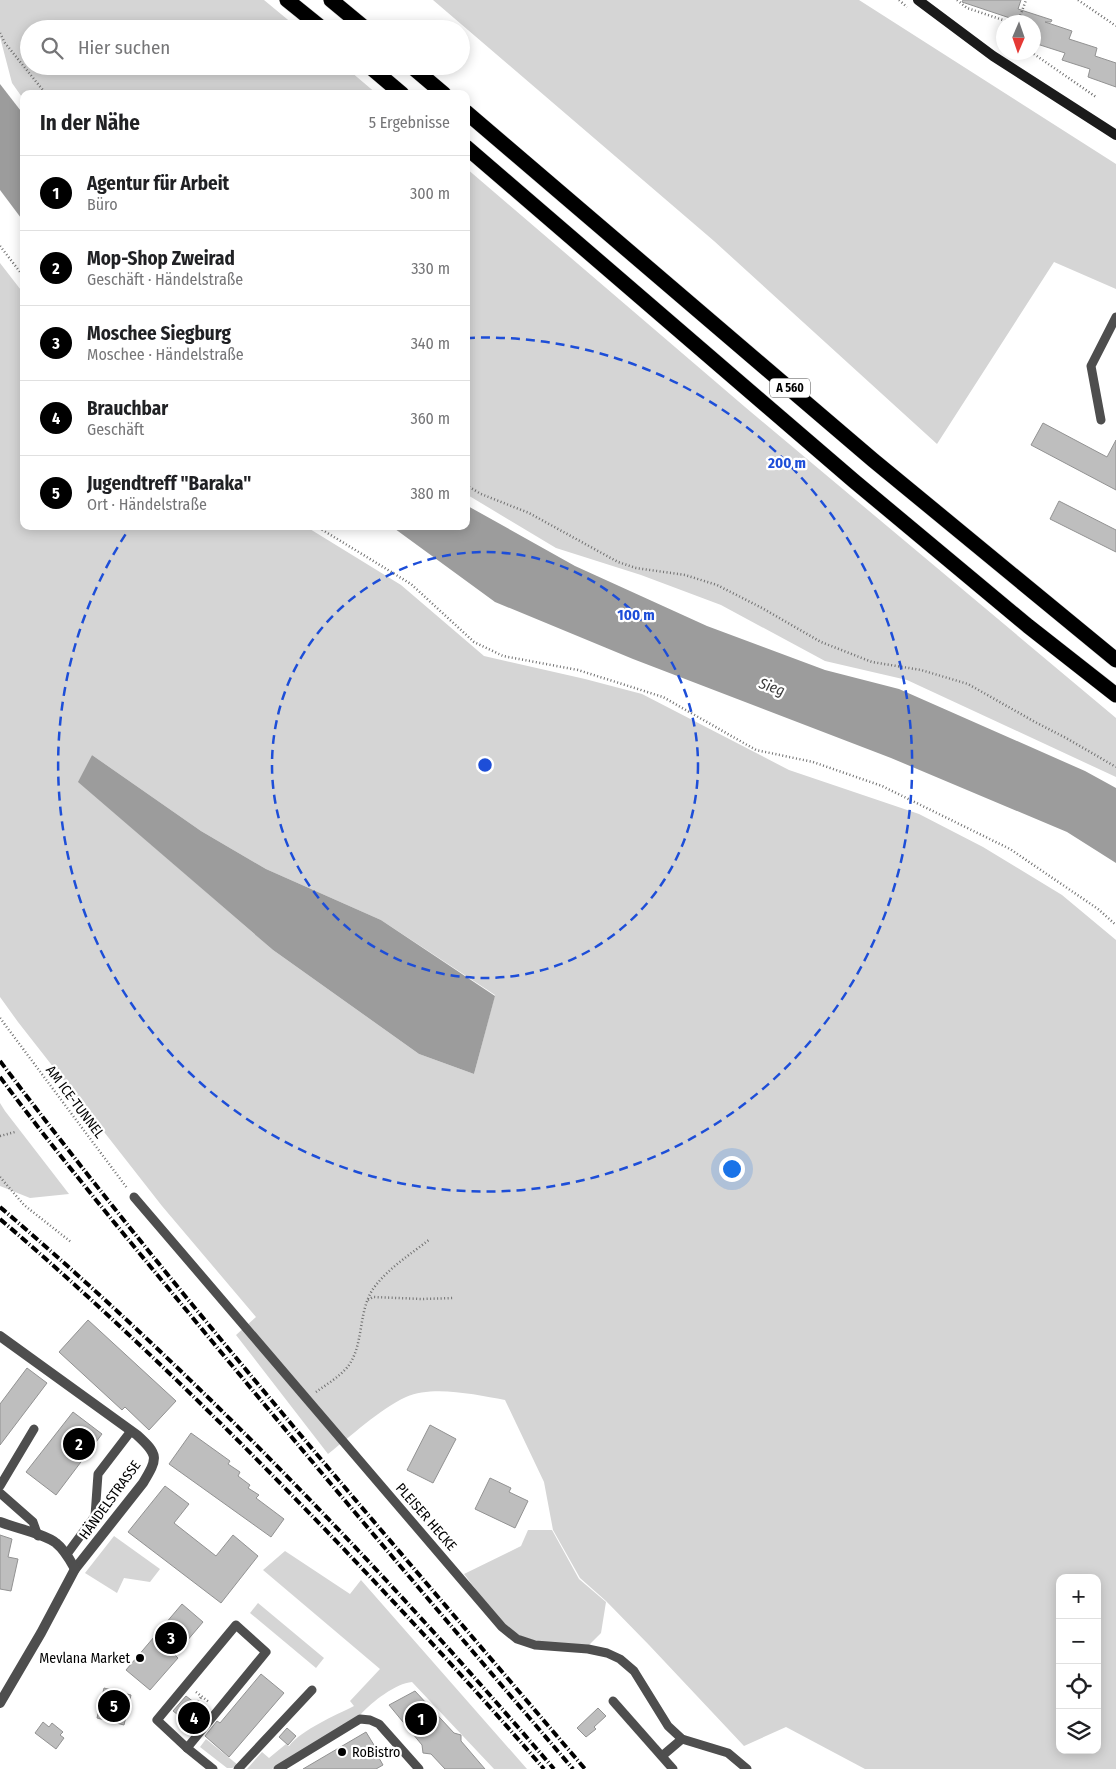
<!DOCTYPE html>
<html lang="de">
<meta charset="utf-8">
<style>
:root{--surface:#fff;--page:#f6f6f6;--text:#202124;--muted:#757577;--line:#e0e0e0;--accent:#000}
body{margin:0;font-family:"Fira Sans Condensed",sans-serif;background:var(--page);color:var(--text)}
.controls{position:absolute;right:15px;bottom:15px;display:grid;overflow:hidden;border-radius:10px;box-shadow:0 2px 12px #0003}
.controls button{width:45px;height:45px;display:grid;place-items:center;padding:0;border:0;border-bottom:1px solid var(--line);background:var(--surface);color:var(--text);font:25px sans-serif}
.compass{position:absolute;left:996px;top:15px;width:45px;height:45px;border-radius:50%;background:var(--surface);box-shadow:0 2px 12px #0003;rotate:182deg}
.you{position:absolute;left:731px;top:1168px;width:18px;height:18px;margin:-12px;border:4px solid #fff;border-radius:50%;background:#1a73e8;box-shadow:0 0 0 8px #1a73e833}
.badge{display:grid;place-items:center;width:32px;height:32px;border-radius:50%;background:var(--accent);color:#fff;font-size:16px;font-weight:700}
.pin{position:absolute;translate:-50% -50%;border:2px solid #fff;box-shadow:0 1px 5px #0006}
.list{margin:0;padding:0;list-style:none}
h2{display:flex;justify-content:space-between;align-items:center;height:65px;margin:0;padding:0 20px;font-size:21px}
h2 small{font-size:16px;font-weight:400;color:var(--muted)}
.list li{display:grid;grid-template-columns:32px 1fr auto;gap:15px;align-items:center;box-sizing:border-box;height:75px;padding:0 20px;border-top:1px solid var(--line)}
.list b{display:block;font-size:19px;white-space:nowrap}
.list p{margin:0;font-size:16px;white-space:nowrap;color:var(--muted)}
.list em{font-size:16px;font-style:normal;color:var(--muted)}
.icon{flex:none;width:28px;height:28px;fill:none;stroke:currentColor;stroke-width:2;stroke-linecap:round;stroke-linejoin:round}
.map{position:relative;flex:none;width:1116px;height:1769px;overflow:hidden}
.search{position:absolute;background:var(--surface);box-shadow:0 2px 12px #0003;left:20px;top:20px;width:450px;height:55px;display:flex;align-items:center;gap:12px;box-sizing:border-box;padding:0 18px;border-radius:28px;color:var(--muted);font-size:19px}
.panel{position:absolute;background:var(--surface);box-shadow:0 2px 12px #0003;left:20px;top:90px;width:450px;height:440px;border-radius:10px}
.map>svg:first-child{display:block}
.green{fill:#d5d5d5;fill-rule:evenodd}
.water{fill:#9c9c9c}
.building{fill:#bebebe;stroke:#929292}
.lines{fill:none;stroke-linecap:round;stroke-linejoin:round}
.highway-casing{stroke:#dbdbdb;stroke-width:16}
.path{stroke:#707070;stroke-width:2.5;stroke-dasharray:1 2.5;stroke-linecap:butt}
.lane{stroke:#4e4e4e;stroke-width:9}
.street{stroke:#4e4e4e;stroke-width:10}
.secondary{stroke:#1b1b1b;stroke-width:10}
.highway{stroke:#000;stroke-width:15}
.rail{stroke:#000;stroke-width:4;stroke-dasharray:8 2.5 1 2.5;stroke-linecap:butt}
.ring{fill:none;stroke:#1d4ed8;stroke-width:2.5;stroke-dasharray:9 6}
.poi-dot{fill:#000;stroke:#fff;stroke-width:2}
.labels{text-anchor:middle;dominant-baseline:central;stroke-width:4.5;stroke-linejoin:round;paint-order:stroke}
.shield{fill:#fff;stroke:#4c4c4c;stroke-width:1}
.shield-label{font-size:12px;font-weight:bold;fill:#000}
.street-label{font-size:14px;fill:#000;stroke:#fff}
.poi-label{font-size:14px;fill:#000;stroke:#fff;text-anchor:end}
.water-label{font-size:15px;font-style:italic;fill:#3d3d3d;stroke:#fff}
.centre{fill:#1d4ed8;stroke:#fff;stroke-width:2.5}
.ring-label{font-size:15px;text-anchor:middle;font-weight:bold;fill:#1d4ed8;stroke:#fff;stroke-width:4.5;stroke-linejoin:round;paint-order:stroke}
</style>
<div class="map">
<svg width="1116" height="1769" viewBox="0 0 1116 1769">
<rect width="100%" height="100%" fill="#fff"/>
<g class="green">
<path d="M 0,0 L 264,0 L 299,29 L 29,29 L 29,66 L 344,66 L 377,94 L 24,94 L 24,100 L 12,83 L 0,37 Z"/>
<path d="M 433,0 L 859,0 L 1116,164 L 1116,289 L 1054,262 L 937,444 L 714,241 Z"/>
<path d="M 466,168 L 745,407 L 1116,718 L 1116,777 L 907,680 L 825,661 L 721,605 L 641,575 L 556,548 L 466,494 Z"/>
<path d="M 0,263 L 24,294 L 24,526 L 305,526 L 401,585 L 484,656 L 585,679 L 642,694 L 789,770 L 919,814 L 983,847 L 1062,895 L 1116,940 L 1116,1769 L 865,1769 L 786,1727 L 744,1746 L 649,1645 L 606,1601 L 580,1578 L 553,1530 L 544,1482 L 505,1400 C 476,1395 434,1385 406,1397 C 381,1408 350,1437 328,1454 L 236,1335 L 256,1317 L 162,1206 L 18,1022 L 0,997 ZM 92,755 L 201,831 L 266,869 L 381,920 L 495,995 L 474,1074 L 419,1054 L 273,950 L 79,782 ZM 1060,1578 L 1097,1578 L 1097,1750 L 1060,1750 Z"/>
<path d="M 0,1103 L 5,1111 L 69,1194 L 30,1198 L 0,1186 Z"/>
<path d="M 528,1530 L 552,1530 L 579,1579 L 606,1602 L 601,1633 L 589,1645 C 568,1643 537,1645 519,1635 C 502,1626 477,1591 464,1574 L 521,1546 Z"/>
<path d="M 114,1536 L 160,1569 L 150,1582 L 124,1578 L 117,1593 L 85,1573 Z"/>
<path d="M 285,1551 L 350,1594 L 361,1580 L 527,1769 L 494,1769 L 412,1682 C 396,1683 372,1702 361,1714 L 272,1769 L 247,1769 L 262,1752 L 269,1758 L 286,1744 L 289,1746 C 303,1729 334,1716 354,1706 L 350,1701 L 380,1669 L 263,1570 Z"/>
<path d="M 258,1603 L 324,1658 L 316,1668 L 250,1613 Z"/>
<path d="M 206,1739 L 238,1765 L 232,1768 L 227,1768 L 200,1747 Z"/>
</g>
<g class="water">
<path d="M 0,84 L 24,115 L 24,222 L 0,190 Z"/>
<path d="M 466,505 L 575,566 L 707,626 L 825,670 L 899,689 L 1085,771 L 1116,788 L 1116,863 L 1067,832 L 891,758 L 633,659 L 495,602 L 391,526 L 466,526 Z"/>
<path d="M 92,755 L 201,831 L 266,869 L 381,920 L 495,996 L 474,1074 L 419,1054 L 273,950 L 78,782 Z"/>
</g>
<g class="building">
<path d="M 963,0 L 1021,0 L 1018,9 L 1052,20 L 1051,22 L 1045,22 L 1072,31 L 1069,39 L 1097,48 L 1095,56 L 1116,63 L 1116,87 L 1088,77 L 1090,69 L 1062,60 L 1065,53 L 1037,44 L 1038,40 L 1034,38 L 1034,22 L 1022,22 L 962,2 Z"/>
<path d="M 1043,423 L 1107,457 L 1116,440 L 1116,490 L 1031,445 Z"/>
<path d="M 1059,501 L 1116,530 L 1116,552 L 1050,519 Z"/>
<path d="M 88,1320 L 176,1401 L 149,1430 L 125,1407 L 122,1410 L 59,1352 Z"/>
<path d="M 27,1368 L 47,1383 L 0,1445 L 0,1404 Z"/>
<path d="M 73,1412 L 102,1434 L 56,1495 L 26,1472 Z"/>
<path d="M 430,1425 L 456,1439 L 433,1483 L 407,1470 Z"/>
<path d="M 191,1433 L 230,1461 L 228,1464 L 240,1472 L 238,1476 L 250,1485 L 248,1488 L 259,1495 L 256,1498 L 284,1519 L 271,1537 L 169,1464 Z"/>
<path d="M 490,1478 L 511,1488 L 509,1492 L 528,1501 L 515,1528 L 475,1509 Z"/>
<path d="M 165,1486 L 189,1504 L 174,1523 L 216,1556 L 233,1535 L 258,1556 L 221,1603 L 128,1532 Z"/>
<path d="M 0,1535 L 12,1539 L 8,1557 L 18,1559 L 11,1591 L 0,1589 Z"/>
<path d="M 182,1604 L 203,1622 L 175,1655 L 178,1658 L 150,1690 L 126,1670 Z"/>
<path d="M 261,1674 L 284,1693 L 229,1757 L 205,1736 L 217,1721 L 220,1723 Z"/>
<path d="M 104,1688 L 131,1695 L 124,1725 L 97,1718 Z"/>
<path d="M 415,1691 L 454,1733 L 461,1735 L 461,1741 L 485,1769 L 445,1769 L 431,1754 L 423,1753 L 422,1745 L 389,1705 Z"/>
<path d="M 186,1696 L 208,1713 L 195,1728 L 173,1711 Z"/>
<path d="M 598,1708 L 606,1716 L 594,1727 L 596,1729 L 586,1737 L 577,1728 Z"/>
<path d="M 43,1722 L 49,1727 L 52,1723 L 63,1732 L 60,1735 L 64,1738 L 56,1749 L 35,1733 Z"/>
<path d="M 287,1728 L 296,1736 L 288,1745 L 279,1737 Z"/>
<path d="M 366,1732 L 377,1750 L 375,1751 L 383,1765 L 376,1769 L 303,1769 Z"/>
</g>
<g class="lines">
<g class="highway-casing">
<g id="highway">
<path d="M 287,0 L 323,29"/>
<path d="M 331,0 L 366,29"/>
<path d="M 369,66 L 402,94"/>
<path d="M 411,66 L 444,94"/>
<path d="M 466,112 L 873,460 L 1116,660"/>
<path d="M 466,147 L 854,481 L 1028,626 L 1116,695"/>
</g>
</g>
<g class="path">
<path d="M 899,0 L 907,7"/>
<path d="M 957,0 L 967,8 L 1009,22"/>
<path d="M 1078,0 L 1116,26"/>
<path d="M 1018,22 L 1026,0"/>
<path d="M 0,33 L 5,43 L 46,94"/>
<path d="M 1031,52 L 1096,97"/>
<path d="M 0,246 L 24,277"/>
<path d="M 466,485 L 481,494 L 529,513 L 618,562 L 636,568 L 685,575 L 717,585 L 762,608 L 821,642 L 872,662 L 921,670 L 968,684 L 1035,722 L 1066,738 L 1116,767"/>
<path d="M 316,526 L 411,584 L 474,642 L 503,656 L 578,670 L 663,697 L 756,750 L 813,762 L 882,786 L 1010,849 L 1098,909 L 1116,925"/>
<path d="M 0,1018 L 127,1188"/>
<path d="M 0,1136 L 15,1132"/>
<path d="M 0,1177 L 24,1205 L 71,1242"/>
<path d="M 368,1300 L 373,1297 L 422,1299 L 454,1298"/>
<path d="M 316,1392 C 327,1384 341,1376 349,1365 C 364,1343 358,1312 373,1289 C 387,1269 411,1254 430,1239"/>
<path d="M 196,1692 L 209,1702"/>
<path d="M 196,1704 L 202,1696"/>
</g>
<g class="lane">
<path d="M 1101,420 L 1091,366 L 1116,317"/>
<path d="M 134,1197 L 502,1627 L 517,1639 L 535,1645 L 588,1649 L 607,1653 L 620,1659 L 634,1671 L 668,1726 L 682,1739 L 728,1753 L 747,1769"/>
<path d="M 0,1486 L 34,1429"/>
<path d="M 0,1493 L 33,1522 L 38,1536"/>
<path d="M 67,1554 L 95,1516 L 98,1474 L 131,1431"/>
<path d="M 236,1625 L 266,1652 L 187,1748 L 157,1720 Z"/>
<path d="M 613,1701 L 673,1769"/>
<path d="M 187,1748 L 213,1769"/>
<path d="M 662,1756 L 682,1739"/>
<path d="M 238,1769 L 312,1690"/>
<path d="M 278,1769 L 360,1719 L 370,1720 L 379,1724 L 419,1769"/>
</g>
<g class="street">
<path d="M 0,1336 L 137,1435 C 159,1455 158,1458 143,1483 L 75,1569 L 41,1633 L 0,1703"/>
<path d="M 0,1522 C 15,1528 45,1534 56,1543 C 65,1550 70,1560 75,1569"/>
</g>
<path class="secondary" d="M 918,0 L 993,56 L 1116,135"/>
<use href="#highway" class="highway"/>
<g class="rail">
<path d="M 0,1061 C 184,1305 387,1536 585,1769"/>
<path d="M 0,1077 C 61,1159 127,1238 192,1317 C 317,1469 445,1619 573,1769"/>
<path d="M 0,1207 C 200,1378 383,1569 554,1769"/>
<path d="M 0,1219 C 119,1321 231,1431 340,1545 C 409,1618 478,1692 544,1769"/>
</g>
</g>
<g class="ring">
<circle cx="485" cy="765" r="213"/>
<path d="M466 338A427 427 0 1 1 129 529"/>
</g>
<g class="poi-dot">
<circle cx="140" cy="1658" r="5"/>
<circle cx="342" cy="1752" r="5"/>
</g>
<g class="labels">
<rect class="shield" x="770" y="378.5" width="40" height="19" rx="4"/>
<g class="shield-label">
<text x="790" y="388">A 560</text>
</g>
<g class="street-label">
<text transform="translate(75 1102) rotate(53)">AM ICE-TUNNEL</text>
<text transform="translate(110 1500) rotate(-54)">HÄNDELSTRASSE</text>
<text transform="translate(426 1517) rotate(49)">PLEISER HECKE</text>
</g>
<g class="poi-label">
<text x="130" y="1658">Mevlana Market</text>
<text x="352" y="1752" text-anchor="start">RoBistro</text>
</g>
<g class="water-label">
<text transform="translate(772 687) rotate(19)">Sieg</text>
</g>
</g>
<circle cx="485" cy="765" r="8" class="centre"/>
<g class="ring-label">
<text x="787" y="468">200 m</text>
<text x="636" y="620">100 m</text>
</g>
</svg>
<div class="controls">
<button>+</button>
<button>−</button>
<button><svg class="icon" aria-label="locate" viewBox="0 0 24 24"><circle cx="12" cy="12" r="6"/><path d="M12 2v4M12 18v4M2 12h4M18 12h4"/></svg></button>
<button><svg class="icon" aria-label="layers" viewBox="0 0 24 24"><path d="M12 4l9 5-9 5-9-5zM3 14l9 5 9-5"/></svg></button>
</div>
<svg class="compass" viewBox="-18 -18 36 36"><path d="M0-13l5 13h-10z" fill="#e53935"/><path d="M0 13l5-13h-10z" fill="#757577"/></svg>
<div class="you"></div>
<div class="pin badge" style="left:421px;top:1719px">1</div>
<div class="pin badge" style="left:79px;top:1444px">2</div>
<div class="pin badge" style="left:171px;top:1638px">3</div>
<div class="pin badge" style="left:194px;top:1718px">4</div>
<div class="pin badge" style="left:114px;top:1706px">5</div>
<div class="search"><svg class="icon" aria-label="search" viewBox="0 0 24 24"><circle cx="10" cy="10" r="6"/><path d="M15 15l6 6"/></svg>Hier suchen</div>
<section class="panel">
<h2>In der Nähe<small>5 Ergebnisse</small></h2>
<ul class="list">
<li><span class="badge">1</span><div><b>Agentur für Arbeit</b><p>Büro</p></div><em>300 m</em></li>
<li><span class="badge">2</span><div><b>Mop-Shop Zweirad</b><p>Geschäft · Händelstraße</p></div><em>330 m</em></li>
<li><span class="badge">3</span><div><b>Moschee Siegburg</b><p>Moschee · Händelstraße</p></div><em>340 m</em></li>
<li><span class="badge">4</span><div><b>Brauchbar</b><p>Geschäft</p></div><em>360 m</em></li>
<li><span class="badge">5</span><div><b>Jugendtreff &quot;Baraka&quot;</b><p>Ort · Händelstraße</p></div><em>380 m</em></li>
</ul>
</section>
</div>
